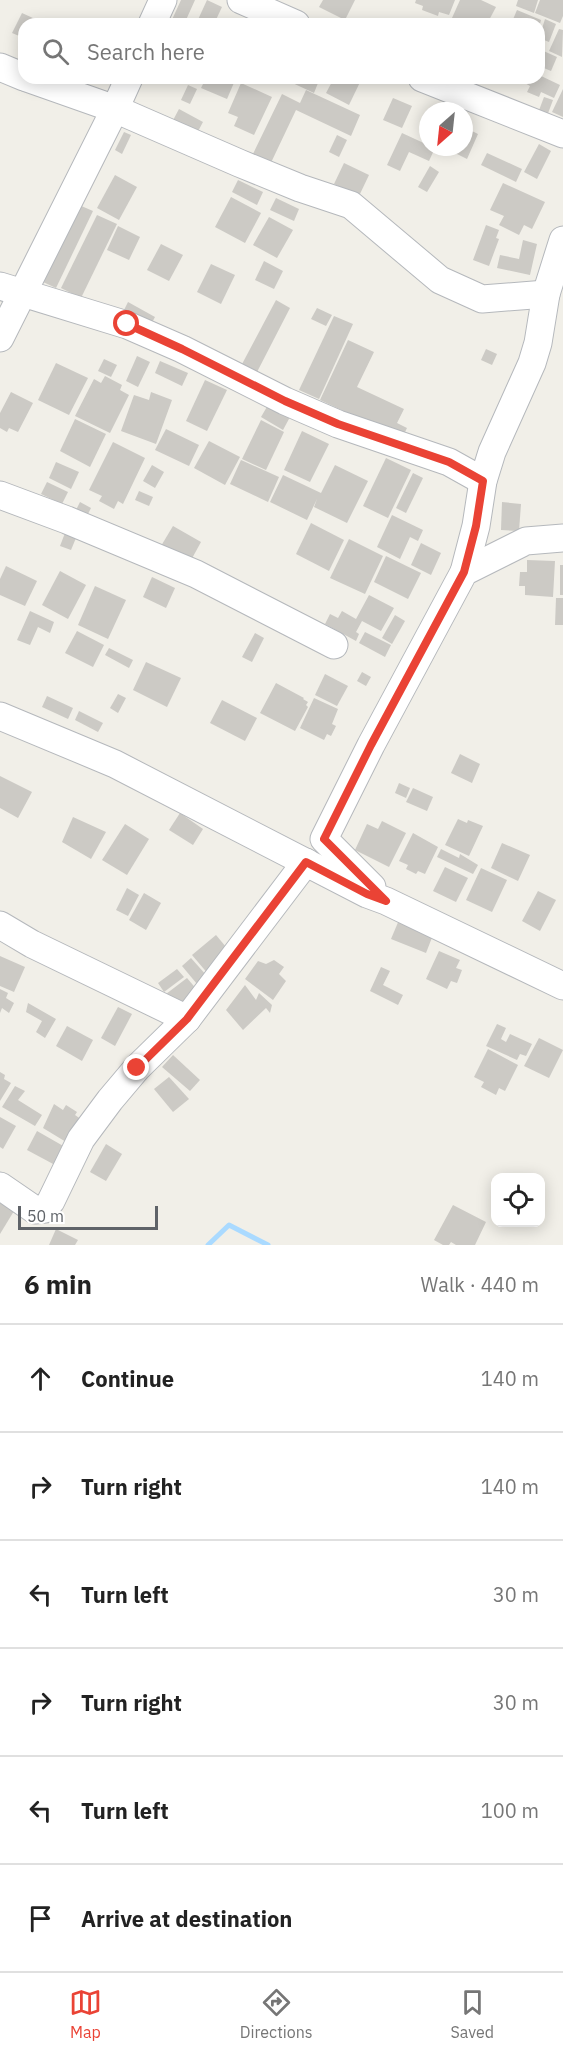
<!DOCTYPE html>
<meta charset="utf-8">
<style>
:root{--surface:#fff;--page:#f2f2f2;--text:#222;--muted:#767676;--line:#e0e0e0;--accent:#ea4335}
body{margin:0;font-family:"IBM Plex Sans",sans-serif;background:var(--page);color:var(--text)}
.controls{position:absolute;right:18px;bottom:18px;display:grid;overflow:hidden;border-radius:12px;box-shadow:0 3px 15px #0003}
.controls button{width:54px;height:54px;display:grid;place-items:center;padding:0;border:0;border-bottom:2px solid var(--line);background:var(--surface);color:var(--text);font:30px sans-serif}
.compass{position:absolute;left:419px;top:102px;width:54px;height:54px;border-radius:50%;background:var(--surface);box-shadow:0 3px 15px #0003;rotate:207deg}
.scale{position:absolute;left:18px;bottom:15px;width:140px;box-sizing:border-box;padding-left:6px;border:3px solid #5f6368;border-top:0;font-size:16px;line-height:21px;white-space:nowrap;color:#5f6368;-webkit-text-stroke:4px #fff;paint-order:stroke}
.stop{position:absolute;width:18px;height:18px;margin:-14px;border:4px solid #ea4335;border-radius:50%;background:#fff}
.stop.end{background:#ea4335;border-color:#fff;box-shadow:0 2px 6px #0008}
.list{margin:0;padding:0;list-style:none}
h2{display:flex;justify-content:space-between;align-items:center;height:78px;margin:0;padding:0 24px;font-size:26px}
h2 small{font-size:20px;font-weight:400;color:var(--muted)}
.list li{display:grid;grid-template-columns:39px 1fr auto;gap:18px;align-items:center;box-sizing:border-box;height:108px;padding:0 24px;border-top:2px solid var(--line)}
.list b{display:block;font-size:22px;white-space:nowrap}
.list em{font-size:20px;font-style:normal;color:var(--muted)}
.icon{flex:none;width:33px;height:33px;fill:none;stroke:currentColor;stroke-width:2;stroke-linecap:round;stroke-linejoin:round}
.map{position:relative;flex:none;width:563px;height:1245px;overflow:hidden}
.search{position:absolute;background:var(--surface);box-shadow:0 3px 15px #0003;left:18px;right:18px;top:18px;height:66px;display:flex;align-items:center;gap:15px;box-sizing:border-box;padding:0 21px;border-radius:18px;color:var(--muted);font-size:22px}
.sheet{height:726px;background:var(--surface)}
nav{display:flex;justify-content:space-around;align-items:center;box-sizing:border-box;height:84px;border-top:2px solid var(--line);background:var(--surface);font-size:16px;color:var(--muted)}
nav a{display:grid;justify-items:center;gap:3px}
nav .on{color:var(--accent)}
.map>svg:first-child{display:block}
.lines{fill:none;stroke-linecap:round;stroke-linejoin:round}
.stream{stroke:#aadaff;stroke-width:5}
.building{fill:#cccac5}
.minor-casing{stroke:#b5b8bc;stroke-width:29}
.minor{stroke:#fff;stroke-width:27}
.route{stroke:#ea4335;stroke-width:8}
</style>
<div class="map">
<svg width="563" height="1245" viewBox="0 0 563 1245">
<rect width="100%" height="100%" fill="#f1efe8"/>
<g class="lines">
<path class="stream" d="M 208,1245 L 229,1225 L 268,1245"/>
</g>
<g class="building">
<path d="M 181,0 L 195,0 L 186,20 L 195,24 L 170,24 Z"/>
<path d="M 207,0 L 222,7 L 214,24 L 196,24 Z"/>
<path d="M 323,0 L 355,0 L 345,20 L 319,7 Z"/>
<path d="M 416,0 L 455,0 L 449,15 L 439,12 L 438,16 L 422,10 L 423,6 L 415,3 Z"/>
<path d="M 460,0 L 481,0 L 496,7 L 487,24 L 464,24 L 452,18 Z"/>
<path d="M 518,0 L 538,0 L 534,13 L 516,6 Z"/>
<path d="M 540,0 L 563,0 L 563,16 L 560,23 L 535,13 Z"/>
<path d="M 517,10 L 541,20 L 540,24 L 511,24 Z"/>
<path d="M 22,13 L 46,24 L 24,24 L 24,38 L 12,33 Z"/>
<path d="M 545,19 L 556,24 L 549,42 L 539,38 Z"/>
<path d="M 559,29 L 563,30 L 562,57 L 549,51 Z"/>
<path d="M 539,49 L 557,57 L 551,71 L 539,66 Z"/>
<path d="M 539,75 L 560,85 L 554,98 L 541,92 L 539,97 L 527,92 L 530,86 L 521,81 L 522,78 L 539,78 Z"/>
<path d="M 206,78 L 236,78 L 227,99 L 201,88 Z"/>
<path d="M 287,78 L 320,78 L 314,93 L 286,80 Z"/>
<path d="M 334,78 L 362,78 L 349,105 L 326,93 Z"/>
<path d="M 241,83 L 272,97 L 254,135 L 234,126 L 238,117 L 228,113 Z"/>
<path d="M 188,85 L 197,89 L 190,104 L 181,100 Z"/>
<path d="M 563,89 L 563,117 L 552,112 Z"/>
<path d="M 306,90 L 360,115 L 351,136 L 296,110 L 268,169 L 250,160 L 282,94 L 300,103 Z"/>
<path d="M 544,97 L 553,100 L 547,116 L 538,113 Z"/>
<path d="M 393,98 L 412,106 L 402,128 L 383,120 Z"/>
<path d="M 179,109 L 203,122 L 195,137 L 171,124 Z"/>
<path d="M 464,127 L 478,134 L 467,159 L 443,147 L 464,147 Z"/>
<path d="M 124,132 L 131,135 L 122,154 L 115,150 Z"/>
<path d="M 402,133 L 428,145 L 428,147 L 435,148 L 429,161 L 409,152 L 400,171 L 387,165 Z"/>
<path d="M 337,135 L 347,140 L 339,157 L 329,152 Z"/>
<path d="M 539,144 L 551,151 L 537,179 L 524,172 Z"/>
<path d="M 487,153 L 522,169 L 516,182 L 481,165 Z"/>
<path d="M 344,163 L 369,175 L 359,196 L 334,184 Z"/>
<path d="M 430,166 L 439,172 L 427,192 L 418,187 Z"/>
<path d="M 115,175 L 137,187 L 119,220 L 97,208 Z"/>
<path d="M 238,180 L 263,192 L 257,205 L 232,192 Z"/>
<path d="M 503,183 L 545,202 L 532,229 L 524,225 L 519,235 L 499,225 L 504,216 L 490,210 Z"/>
<path d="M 231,197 L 261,213 L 245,243 L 215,227 Z"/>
<path d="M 276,198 L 299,209 L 294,221 L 270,210 Z"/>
<path d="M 79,205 L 93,211 L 56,288 L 43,282 Z"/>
<path d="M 97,215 L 117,224 L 81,298 L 61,288 Z"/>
<path d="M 269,217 L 293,230 L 277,258 L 253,245 Z"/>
<path d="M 486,225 L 499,230 L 496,238 L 499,239 L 489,266 L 473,260 Z"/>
<path d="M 118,226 L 140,237 L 129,260 L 107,250 Z"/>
<path d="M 523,240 L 537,244 L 530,275 L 497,268 L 500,255 L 519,259 Z"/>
<path d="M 161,244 L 183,255 L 169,281 L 147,270 Z"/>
<path d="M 264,261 L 283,271 L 274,289 L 255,280 Z"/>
<path d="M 211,264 L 235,275 L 221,304 L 197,292 Z"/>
<path d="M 276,300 L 290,308 L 256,374 L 241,366 Z"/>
<path d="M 128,302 L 155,317 L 148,330 L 121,316 Z"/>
<path d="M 317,308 L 332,315 L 326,326 L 311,319 Z"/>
<path d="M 334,316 L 353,324 L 319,399 L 299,390 Z"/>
<path d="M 348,340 L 374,352 L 357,387 L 404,409 L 397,423 L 407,428 L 402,438 L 320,400 Z"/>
<path d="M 486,349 L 497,354 L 492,365 L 481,360 Z"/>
<path d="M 137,356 L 150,362 L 138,387 L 126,381 Z"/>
<path d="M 104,359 L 117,365 L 111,377 L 98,371 Z"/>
<path d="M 160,361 L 188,373 L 182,386 L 155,373 Z"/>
<path d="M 56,363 L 88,378 L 69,415 L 38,400 Z"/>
<path d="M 105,376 L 122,385 L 120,390 L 129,395 L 110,433 L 75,416 L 94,379 L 101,383 Z"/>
<path d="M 205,380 L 227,390 L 207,431 L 186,421 Z"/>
<path d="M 11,392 L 33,403 L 18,432 L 9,428 L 7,432 L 0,428 L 0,413 Z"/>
<path d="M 151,392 L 172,400 L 156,444 L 121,431 L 134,395 L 149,400 Z"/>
<path d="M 268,405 L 290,417 L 283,430 L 261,417 Z"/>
<path d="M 75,419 L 106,434 L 90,467 L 60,451 Z"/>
<path d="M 261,420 L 284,432 L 266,470 L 242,459 Z"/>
<path d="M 166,429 L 199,445 L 189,466 L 155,450 Z"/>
<path d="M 302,431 L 329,444 L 310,482 L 284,470 Z"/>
<path d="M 209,441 L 240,457 L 225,485 L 194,468 Z"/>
<path d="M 113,442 L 145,458 L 123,504 L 118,501 L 114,509 L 99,501 L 102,496 L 89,490 Z"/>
<path d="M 386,458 L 411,470 L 388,518 L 363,506 Z"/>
<path d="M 241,460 L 279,477 L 268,502 L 230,484 Z"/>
<path d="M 56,462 L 79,472 L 71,489 L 49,478 Z"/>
<path d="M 152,465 L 164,472 L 155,488 L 143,481 Z"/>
<path d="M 335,465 L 368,481 L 347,523 L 314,507 L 317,499 L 307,520 L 270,502 L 283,475 L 321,493 Z"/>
<path d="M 413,473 L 423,478 L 406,513 L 396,508 Z"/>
<path d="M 47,482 L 68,492 L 62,504 L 41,494 Z"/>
<path d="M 139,491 L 153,497 L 149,506 L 135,500 Z"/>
<path d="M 80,502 L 91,508 L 87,516 L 76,510 Z"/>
<path d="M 502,502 L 521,504 L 519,531 L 501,530 Z"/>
<path d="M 392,515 L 423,530 L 418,541 L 410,537 L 400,559 L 377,547 Z"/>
<path d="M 311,523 L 344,540 L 329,571 L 296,554 Z"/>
<path d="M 173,526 L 201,542 L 190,562 L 161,546 Z"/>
<path d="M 65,533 L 76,538 L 71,550 L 60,546 Z"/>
<path d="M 349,539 L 383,556 L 365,594 L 330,578 Z"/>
<path d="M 421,543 L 441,553 L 431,575 L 411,565 Z"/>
<path d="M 386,556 L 421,573 L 408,599 L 374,582 Z"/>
<path d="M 527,560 L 555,561 L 553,597 L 525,595 L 525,586 L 519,586 L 520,572 L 527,572 Z"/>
<rect x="560" y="565" width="3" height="30"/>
<path d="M 6,566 L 37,581 L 25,606 L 0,595 L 0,579 Z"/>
<path d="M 60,571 L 86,585 L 68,619 L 42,605 Z"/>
<path d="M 152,577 L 175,588 L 166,608 L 143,597 Z"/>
<path d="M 95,586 L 126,600 L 108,639 L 78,625 Z"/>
<path d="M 369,595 L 394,608 L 381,631 L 362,621 L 356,632 L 359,634 L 356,641 L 325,624 L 330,614 L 338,618 L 342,611 L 356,619 Z"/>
<path d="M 556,598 L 563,598 L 563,625 L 555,625 Z"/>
<path d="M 30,611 L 54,622 L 50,633 L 38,627 L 30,645 L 17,640 Z"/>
<path d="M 395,615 L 405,621 L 392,644 L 382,638 Z"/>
<path d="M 77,631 L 104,645 L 93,667 L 65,653 Z"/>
<path d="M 365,632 L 391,645 L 385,657 L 359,643 Z"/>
<path d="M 255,633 L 264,638 L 252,662 L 242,657 Z"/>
<path d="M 109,648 L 133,660 L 129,668 L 105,655 Z"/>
<path d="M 146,662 L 181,678 L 167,707 L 133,690 Z"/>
<path d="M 362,672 L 371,677 L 366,686 L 357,681 Z"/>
<path d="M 325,674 L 348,686 L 337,706 L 315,695 Z"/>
<path d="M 276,683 L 304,698 L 303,699 L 308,702 L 306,705 L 308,707 L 295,731 L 260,713 Z"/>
<path d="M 118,694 L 126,698 L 118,713 L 110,708 Z"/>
<path d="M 47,696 L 73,708 L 68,719 L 42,707 Z"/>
<path d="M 314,698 L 338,709 L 332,724 L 336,726 L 331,736 L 327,734 L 324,740 L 300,728 Z"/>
<path d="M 222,700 L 257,718 L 245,741 L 210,723 Z"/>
<path d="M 79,711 L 103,723 L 98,732 L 75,720 Z"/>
<path d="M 460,754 L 480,764 L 472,783 L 451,773 Z"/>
<path d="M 0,776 L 32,792 L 18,818 L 0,808 Z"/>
<path d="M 399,783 L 410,788 L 406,798 L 395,793 Z"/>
<path d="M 413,788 L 433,797 L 427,811 L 406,802 Z"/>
<path d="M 180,813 L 203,829 L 193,845 L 169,830 Z"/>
<path d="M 73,817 L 106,832 L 91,859 L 62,842 Z"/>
<path d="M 458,819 L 467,823 L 468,820 L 483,826 L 469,856 L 445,845 Z"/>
<path d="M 382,821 L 406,833 L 389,867 L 355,850 L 367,824 L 378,829 Z"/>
<path d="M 125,824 L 149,839 L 127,875 L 102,860 Z"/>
<path d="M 413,833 L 438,847 L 425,874 L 418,871 L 416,874 L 406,869 L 408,865 L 399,861 Z"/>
<path d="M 502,843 L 530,855 L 518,881 L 491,868 Z"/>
<path d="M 441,849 L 459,858 L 460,854 L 478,865 L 473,874 L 437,857 Z"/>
<path d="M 445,867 L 468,878 L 456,902 L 433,891 Z"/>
<path d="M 481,868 L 507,880 L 492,912 L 466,900 Z"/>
<path d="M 127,888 L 139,895 L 128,916 L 116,910 Z"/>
<path d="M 538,891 L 556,900 L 540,931 L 522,921 Z"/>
<path d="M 144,893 L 161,903 L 146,930 L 129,920 Z"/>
<path d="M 399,920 L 433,935 L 426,953 L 391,939 Z"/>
<path d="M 216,935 L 226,947 L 209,975 L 192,955 Z"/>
<path d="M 439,951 L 460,960 L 456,968 L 462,970 L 457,983 L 451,981 L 447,989 L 426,979 Z"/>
<path d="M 0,956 L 25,967 L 14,992 L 0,986 Z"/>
<path d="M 191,958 L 207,976 L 197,984 L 182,966 Z"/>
<path d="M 274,960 L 284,967 L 279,974 L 286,981 L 273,1000 L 245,979 L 258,961 L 266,964 Z"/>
<path d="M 381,967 L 390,971 L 383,985 L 403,995 L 398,1005 L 370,991 Z"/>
<path d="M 177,969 L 184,977 L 164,992 L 158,983 Z"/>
<path d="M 187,978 L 198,991 L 177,1008 L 166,994 Z"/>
<path d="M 245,985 L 256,1000 L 259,993 L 272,1005 L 270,1013 L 266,1008 L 243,1030 L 226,1010 Z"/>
<path d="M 0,989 L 8,993 L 6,998 L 14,1003 L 9,1013 L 2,1008 L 0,1013 Z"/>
<path d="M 28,1003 L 56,1019 L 45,1038 L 36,1032 L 42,1021 L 26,1012 Z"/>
<path d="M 118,1007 L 132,1014 L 115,1046 L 101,1038 Z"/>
<path d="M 497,1024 L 506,1028 L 501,1039 L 506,1042 L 510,1034 L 532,1044 L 526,1056 L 520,1054 L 517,1060 L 486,1046 Z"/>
<path d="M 67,1026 L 93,1040 L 82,1061 L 56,1046 Z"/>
<path d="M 539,1038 L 563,1050 L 549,1078 L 524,1066 Z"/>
<path d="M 488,1049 L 518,1065 L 505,1091 L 499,1088 L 496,1095 L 481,1087 L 484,1082 L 474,1077 Z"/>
<path d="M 173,1055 L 200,1080 L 190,1091 L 162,1067 Z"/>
<path d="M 0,1072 L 5,1075 L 4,1079 L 11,1083 L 0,1101 Z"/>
<path d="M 169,1077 L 189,1099 L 173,1112 L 154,1089 Z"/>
<path d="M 15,1086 L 25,1091 L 18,1100 L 42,1115 L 35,1126 L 2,1107 Z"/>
<path d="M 54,1104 L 63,1110 L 66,1105 L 77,1112 L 75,1115 L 85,1122 L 71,1145 L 43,1128 Z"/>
<path d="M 0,1117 L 16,1126 L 3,1149 L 0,1147 Z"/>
<path d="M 37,1131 L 65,1147 L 55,1165 L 27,1150 Z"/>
<path d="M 106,1144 L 122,1154 L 106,1181 L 90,1172 Z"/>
<path d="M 0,1203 L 14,1211 L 0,1234 Z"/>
<path d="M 453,1205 L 486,1222 L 475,1245 L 456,1245 L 451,1242 L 449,1245 L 443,1245 L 434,1240 Z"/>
<path d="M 56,1229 L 78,1240 L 75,1245 L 49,1245 Z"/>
</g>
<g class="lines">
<g class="minor-casing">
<g id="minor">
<path d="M 241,0 L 296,24"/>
<path d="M 152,24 L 163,0"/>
<path d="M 0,67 L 24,77"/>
<path d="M 27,78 L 115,109 L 239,163 L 300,188 L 351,205 L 440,280 L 482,299 L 546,294"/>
<path d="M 422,78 L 563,134"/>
<path d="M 0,286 L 127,325 L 182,349 L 285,401 L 338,424 L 449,462 L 483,481"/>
<path d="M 0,338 L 115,109 L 129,78"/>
<path d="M 0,495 L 67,520 L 196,574 L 334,645"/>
<path d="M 464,572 L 476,526 L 483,481 L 492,452 L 532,363 L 538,343 L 546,294 L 563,240"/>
<path d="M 0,716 L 115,764 L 367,894 L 386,901 L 563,986"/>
<path d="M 372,887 L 324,839 L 371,745 L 464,572 L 526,541 L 563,538"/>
<path d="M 0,925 L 32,944 L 187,1019"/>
<path d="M 0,1186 L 35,1210 L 45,1209 L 51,1201 L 81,1139 L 110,1100 L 137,1068 L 187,1019 L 306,862"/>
</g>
</g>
<use href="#minor" class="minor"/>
</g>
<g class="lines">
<path class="route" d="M 127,324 L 182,349 L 285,401 L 338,424 L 449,462 L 483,481 L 476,526 L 464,572 L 371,745 L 324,839 L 386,901 L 367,894 L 306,862 L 187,1019 L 137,1068"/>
</g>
</svg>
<div class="controls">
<button><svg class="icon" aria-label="locate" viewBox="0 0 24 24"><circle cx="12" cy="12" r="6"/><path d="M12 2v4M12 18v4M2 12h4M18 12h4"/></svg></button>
</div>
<svg class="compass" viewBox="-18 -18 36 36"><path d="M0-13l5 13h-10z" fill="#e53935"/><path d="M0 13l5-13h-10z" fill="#767676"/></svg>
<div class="scale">50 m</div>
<div class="stop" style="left:127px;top:324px"></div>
<div class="stop end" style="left:137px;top:1068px"></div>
<div class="search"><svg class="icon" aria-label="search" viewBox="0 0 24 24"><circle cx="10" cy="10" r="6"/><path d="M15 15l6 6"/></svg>Search here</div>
</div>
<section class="sheet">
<h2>6 min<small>Walk · 440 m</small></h2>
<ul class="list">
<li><svg class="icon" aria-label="ahead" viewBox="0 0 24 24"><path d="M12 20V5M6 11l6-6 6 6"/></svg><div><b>Continue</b></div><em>140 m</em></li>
<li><svg class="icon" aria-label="right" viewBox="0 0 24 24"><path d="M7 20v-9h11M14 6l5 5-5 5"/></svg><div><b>Turn right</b></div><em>140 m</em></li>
<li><svg class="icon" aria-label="left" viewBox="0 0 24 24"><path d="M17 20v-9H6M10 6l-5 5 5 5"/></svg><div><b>Turn left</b></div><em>30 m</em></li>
<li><svg class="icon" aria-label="right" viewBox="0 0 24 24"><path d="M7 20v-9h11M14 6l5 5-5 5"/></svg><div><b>Turn right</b></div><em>30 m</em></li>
<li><svg class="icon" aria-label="left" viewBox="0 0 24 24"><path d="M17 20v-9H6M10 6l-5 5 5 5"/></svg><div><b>Turn left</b></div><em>100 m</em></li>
<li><svg class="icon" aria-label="arrive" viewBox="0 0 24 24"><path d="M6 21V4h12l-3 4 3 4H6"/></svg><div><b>Arrive at destination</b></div></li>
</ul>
</section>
<nav>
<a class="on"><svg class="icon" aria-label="map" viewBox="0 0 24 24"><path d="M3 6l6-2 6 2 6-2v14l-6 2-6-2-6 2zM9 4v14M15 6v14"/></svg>Map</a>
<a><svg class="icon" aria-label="directions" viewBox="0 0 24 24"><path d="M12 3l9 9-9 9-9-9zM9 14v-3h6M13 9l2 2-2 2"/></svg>Directions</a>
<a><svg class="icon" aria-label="saved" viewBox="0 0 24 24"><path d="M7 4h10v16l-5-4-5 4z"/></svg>Saved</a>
</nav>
